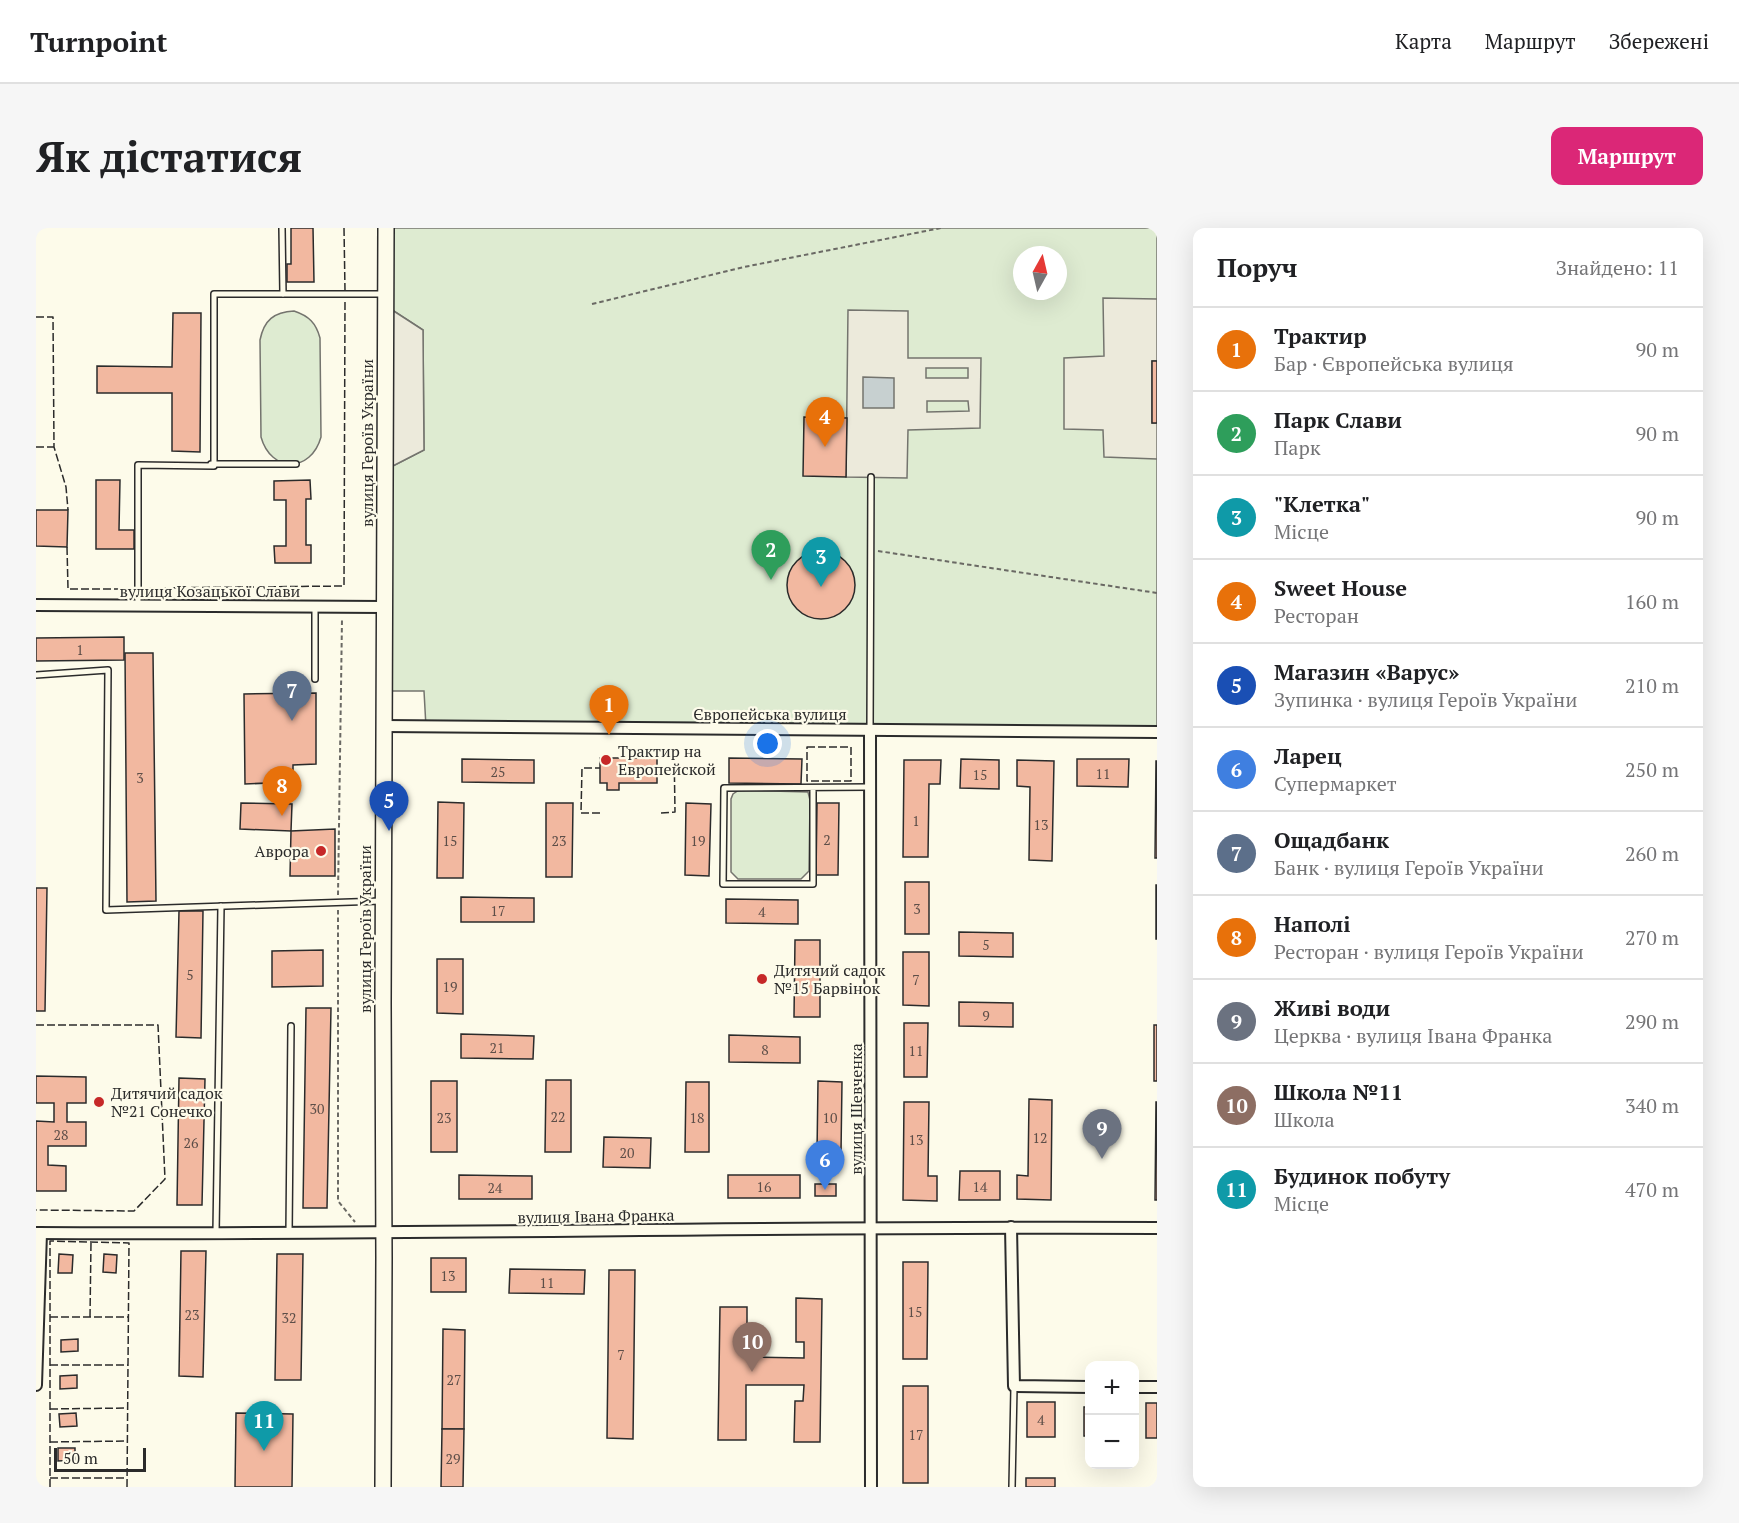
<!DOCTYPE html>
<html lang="uk">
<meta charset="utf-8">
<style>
:root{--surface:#fff;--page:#f6f6f6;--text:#202124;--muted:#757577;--line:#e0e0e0;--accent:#db2777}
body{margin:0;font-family:"PT Serif",serif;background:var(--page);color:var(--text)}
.controls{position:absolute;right:18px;bottom:18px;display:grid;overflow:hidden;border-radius:12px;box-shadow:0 6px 24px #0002}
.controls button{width:54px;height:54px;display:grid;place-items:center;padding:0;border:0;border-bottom:2px solid var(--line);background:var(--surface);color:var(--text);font:30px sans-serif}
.compass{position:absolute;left:977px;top:18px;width:54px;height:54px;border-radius:50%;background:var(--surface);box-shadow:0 6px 24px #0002;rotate:8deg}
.scale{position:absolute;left:18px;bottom:15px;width:92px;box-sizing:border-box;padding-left:6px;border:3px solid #2b2b2b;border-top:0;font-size:16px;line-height:21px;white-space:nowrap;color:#2b2b2b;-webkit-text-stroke:4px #fdfbea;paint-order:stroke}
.you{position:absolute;left:732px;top:516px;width:21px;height:21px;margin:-15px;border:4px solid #fff;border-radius:50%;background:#1a73e8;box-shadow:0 0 0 9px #1a73e833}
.badge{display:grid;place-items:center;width:39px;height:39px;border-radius:50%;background:var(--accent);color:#fff;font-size:20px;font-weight:700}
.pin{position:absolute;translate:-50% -50px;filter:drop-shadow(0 2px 3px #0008)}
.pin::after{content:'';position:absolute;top:32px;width:21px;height:18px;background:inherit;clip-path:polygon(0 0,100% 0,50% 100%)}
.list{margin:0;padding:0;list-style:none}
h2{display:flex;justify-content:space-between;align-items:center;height:78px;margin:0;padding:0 24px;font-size:26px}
h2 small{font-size:20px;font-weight:400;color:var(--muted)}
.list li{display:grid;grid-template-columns:39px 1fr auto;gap:18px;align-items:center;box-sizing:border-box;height:84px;padding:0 24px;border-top:2px solid var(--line)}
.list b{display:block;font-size:22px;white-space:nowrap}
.list p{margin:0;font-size:20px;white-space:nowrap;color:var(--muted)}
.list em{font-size:20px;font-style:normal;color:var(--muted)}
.map{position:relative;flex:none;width:1121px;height:1259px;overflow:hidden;border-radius:12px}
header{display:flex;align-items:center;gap:36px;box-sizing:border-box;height:84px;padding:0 30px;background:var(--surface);border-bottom:2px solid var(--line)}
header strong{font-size:28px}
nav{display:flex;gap:33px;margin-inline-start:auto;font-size:21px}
.intro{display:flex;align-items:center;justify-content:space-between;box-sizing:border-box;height:144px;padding:0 36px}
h1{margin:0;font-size:42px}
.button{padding:15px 27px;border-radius:12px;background:var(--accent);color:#fff;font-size:21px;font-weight:700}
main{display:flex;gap:36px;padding:0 36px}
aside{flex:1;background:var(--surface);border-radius:12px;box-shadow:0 6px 24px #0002}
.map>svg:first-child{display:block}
.green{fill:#deebd1;stroke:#74746e;stroke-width:1.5;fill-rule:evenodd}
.parking{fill:#eceadb;stroke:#74746e;stroke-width:1.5;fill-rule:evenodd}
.water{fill:#c7d0d0;stroke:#74746e;stroke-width:1.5}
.building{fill:#f2b8a0;stroke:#2b2b2b;stroke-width:1.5}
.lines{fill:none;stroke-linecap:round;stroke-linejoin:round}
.lane-casing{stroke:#2b2b2b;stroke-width:8}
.street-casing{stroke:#2b2b2b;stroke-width:14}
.secondary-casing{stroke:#2b2b2b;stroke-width:18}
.path{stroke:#6a6964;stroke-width:2;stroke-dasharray:4.5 3;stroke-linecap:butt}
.lane{stroke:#fdfbea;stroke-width:5}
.street{stroke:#fdfbea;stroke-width:10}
.secondary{stroke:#fdfbea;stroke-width:15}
.fence{stroke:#2b2b2b;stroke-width:1.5;stroke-dasharray:8 3;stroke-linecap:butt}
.poi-dot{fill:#c62828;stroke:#fdfbea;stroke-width:2}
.labels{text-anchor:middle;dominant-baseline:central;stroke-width:4.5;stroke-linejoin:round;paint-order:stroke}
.number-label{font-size:14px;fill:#5d4e48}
.street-label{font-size:16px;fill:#2b2b2b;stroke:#fdfbea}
.poi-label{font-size:16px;fill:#2b2b2b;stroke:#fdfbea;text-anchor:start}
</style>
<header>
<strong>Turnpoint</strong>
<nav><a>Карта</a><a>Маршрут</a><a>Збережені</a></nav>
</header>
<div class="intro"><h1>Як дістатися</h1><a class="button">Маршрут</a></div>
<main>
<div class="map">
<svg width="1121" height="1259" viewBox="0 0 1121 1259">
<rect width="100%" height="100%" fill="#fdfbea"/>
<g class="green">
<path d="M 351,0 L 1121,0 L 1121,504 L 390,499 L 388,463 L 348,463 L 349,242 L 388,222 L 387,102 L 350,78 ZM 986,27 L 1022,27 L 1022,63 L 986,63 Z"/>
<path d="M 258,83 C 273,88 280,95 284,110 L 285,209 C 275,245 235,245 225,209 L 224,112 C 228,92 238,84 258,83 Z"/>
<path d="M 703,562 L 772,564 L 774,572 L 773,643 L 765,651 L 702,651 L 695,644 L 695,571 L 697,566 Z"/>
</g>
<g class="parking">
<path d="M 1067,70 L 1121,71 L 1121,133 L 1116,133 L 1116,195 L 1121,195 L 1121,231 L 1068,229 L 1067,202 L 1028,201 L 1028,130 L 1068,128 Z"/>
<path d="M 350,78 L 387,102 L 388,222 L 349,242 Z"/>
<path d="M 812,82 L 872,83 L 872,130 L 945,130 L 944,200 L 872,202 L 871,250 L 810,249 ZM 890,140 L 932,140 L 932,150 L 890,150 ZM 891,173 L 932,173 L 933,183 L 891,184 Z"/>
</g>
<path class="water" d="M 827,149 L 858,150 L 858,180 L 827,180 Z"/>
<g class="building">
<path d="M 255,0 L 277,0 L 278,54 L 251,54 L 251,36 L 255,36 Z"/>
<path d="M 137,85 L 165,85 L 164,224 L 136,223 L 136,165 L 61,165 L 61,138 L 136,139 Z"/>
<rect x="1116" y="133" width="5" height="62"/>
<path d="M 768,189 L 811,190 L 810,249 L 767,248 Z"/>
<path d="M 60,252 L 84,252 L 83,302 L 98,302 L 98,321 L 60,321 Z"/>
<path d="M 274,252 L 275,271 L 270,271 L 270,317 L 275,317 L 275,335 L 239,335 L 238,318 L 250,318 L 250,272 L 238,272 L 238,253 Z"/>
<path d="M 0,282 L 32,282 L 31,319 L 0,318 Z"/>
<circle cx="785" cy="357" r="34"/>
<path d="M 88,409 L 88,432 L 0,433 L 0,410 Z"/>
<path d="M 89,425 L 117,425 L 120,673 L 91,674 Z"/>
<path d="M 280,465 L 280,536 L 257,537 L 257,554 L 209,556 L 208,466 Z"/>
<path d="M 564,530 L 621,530 L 621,555 L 583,555 L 583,562 L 571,562 L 571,555 L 564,555 Z"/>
<path d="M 693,530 L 766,531 L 765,556 L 693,555 Z"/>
<path d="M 426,531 L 498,532 L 498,555 L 426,554 Z"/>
<path d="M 925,531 L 963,532 L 963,561 L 924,560 Z"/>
<path d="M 1041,531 L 1093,531 L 1092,559 L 1041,558 Z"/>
<path d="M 868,532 L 905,532 L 904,556 L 893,556 L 892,629 L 867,629 Z"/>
<path d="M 981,532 L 1018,533 L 1016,633 L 993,632 L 994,559 L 981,558 Z"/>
<path d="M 1120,533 L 1121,533 L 1121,630 L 1119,630 Z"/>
<path d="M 402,574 L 428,575 L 427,650 L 401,650 Z"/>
<path d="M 205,575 L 256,576 L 255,603 L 204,601 Z"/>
<path d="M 510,575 L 537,575 L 536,649 L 510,649 Z"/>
<path d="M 650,575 L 675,576 L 673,648 L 649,647 Z"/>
<path d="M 781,575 L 803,575 L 802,647 L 780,647 Z"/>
<path d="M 299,601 L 299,648 L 254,648 L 255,603 Z"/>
<rect x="869" y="654" width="24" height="52"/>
<rect x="1120" y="657" width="1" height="54"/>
<path d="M 0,660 L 11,660 L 9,783 L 0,783 Z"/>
<path d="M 425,669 L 498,670 L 498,694 L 425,694 Z"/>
<path d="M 690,671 L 762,672 L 762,696 L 690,695 Z"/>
<path d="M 143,683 L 167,683 L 165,810 L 140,809 Z"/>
<path d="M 923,704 L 977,705 L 977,729 L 923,728 Z"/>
<path d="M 759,712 L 784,712 L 784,789 L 758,789 Z"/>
<path d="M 287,722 L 287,758 L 236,759 L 236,723 Z"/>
<path d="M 867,724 L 893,724 L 893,778 L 867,777 Z"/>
<path d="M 401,731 L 427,731 L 427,786 L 401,785 Z"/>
<path d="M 923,774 L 977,775 L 977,799 L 923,798 Z"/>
<path d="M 270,780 L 295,780 L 291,980 L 267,980 Z"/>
<path d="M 868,795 L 892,795 L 891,849 L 868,849 Z"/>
<rect x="1118" y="797" width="3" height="56"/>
<path d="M 425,806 L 498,808 L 497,831 L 425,830 Z"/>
<path d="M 693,807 L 764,809 L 764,835 L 693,834 Z"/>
<path d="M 0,848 L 50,849 L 50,875 L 31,875 L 31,894 L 50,894 L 50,918 L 12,918 L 12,937 L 30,938 L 30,963 L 0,963 L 0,893 L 18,894 L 18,875 L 0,875 Z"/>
<path d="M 143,850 L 169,851 L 166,977 L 141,977 Z"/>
<path d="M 510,852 L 535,852 L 535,924 L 509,924 Z"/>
<rect x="395" y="853" width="26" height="71"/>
<path d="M 782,853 L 806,854 L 805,925 L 781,925 Z"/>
<path d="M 650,854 L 673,854 L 673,924 L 649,924 Z"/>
<path d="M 993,871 L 1016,872 L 1015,972 L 981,971 L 981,947 L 992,948 Z"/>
<path d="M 868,874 L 893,874 L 892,948 L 901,948 L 901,973 L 867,972 Z"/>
<path d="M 1120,874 L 1121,874 L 1121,972 L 1119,972 Z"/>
<path d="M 568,909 L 615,910 L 614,940 L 567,939 Z"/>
<path d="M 924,943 L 964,943 L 964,972 L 923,972 Z"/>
<path d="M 423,947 L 496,948 L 496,971 L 423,971 Z"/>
<rect x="692" y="947" width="72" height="23"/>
<rect x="779" y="956" width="21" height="12"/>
<path d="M 145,1023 L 170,1023 L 167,1149 L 143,1148 Z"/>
<path d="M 23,1026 L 37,1027 L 36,1045 L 22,1045 Z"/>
<path d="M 68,1026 L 81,1027 L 80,1045 L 67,1044 Z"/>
<path d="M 241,1026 L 267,1026 L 265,1152 L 239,1152 Z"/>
<rect x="395" y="1030" width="35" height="34"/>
<path d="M 867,1034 L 892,1034 L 891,1131 L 867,1131 Z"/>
<path d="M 474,1041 L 549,1042 L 548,1066 L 473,1065 Z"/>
<path d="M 573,1042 L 599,1042 L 597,1211 L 571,1210 Z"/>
<path d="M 760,1070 L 786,1071 L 784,1214 L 758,1214 L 759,1173 L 767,1173 L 768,1157 L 710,1157 L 710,1212 L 682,1212 L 684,1079 L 711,1079 L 711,1129 L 768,1130 L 768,1114 L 760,1114 Z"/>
<path d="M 407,1101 L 429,1102 L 428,1201 L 406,1201 Z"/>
<path d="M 42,1111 L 42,1123 L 25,1124 L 25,1112 Z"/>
<path d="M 41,1147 L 41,1160 L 24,1161 L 24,1148 Z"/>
<rect x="867" y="1158" width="25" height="97"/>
<rect x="991" y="1174" width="28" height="35"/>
<rect x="1110" y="1175" width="11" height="35"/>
<rect x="1048" y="1179" width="6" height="29"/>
<path d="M 40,1185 L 41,1198 L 24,1199 L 23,1186 Z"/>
<path d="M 200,1185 L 257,1186 L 256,1259 L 199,1259 Z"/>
<path d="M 406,1201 L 428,1201 L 427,1259 L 405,1259 Z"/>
<path d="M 22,1220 L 39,1220 L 39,1232 L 22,1233 Z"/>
<rect x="990" y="1250" width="29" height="9"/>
</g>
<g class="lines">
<g class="lane-casing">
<g id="lane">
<path d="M 246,0 L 247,66"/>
<path d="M 175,236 L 260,236"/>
<path d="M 102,377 L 102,237 L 178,238 L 178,66 L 348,66"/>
<path d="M 0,447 L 72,442 L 70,682 L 345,673"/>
<path d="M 279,451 L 279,379"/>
<path d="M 834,502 L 835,249"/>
<path d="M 777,560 L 777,656 L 687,656 L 688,560 L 834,559"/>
<path d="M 180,1005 L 185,678"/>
<path d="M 253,1005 L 255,798"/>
<path d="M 976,1259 L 978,1159"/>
</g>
</g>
<g class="street-casing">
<g id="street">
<path d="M 0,377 L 348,379"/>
<path d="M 348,498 L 1121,504"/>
<path d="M 834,502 L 835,1259"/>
<path d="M 975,999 L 978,1158 L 1054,1159"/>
<path d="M 0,1005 C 374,1007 747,998 1121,1000"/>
<path d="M 0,1157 L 5,1005"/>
<path d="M 1098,1159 L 1121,1159"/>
</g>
</g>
<g class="secondary-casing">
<path id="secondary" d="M 347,1259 L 348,1029 L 347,775 L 350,0"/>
</g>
<g class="path">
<path d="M 556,76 L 708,39 L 905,0"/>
<path d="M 842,323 L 1121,365"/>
<path d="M 302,667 L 306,391"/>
<path d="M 302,682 L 302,973 L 319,994"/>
</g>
<use href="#lane" class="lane"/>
<use href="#street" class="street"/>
<use href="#secondary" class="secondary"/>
<g class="fence">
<path d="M 308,0 L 309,63"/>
<path d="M 0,89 L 17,89 L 18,219 L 30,259 L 32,282"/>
<path d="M 0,219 L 18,219"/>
<path d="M 31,319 L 32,361 L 96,361"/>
<path d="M 111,360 L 308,358 L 309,72"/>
<rect x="771" y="519" width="44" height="34"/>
<path d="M 621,530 L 638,530"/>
<path d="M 564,585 L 545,585 L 546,540 L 564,540"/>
<path d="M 625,585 L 639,584 L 638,520"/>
<path d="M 0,797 L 122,797 L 129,951 L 98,983 L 0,982"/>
<path d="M 14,1089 L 92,1089"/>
<path d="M 54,1089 L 55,1014"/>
<path d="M 14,1137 L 92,1137"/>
<path d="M 14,1181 L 92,1180"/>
<path d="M 14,1214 L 91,1213"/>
<path d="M 14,1250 L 91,1250"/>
<path d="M 14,1259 L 14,1013 L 93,1015 L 91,1259"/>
</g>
</g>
<g class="poi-dot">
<circle cx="570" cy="532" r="6"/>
<circle cx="285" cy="623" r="6"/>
<circle cx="726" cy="751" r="6"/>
<circle cx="63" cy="874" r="6"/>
</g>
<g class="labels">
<g class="number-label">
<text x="44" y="421">1</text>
<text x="462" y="543">25</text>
<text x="1067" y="545">11</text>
<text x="944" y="546">15</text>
<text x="104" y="549">3</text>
<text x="880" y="592">1</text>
<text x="1005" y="596">13</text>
<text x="791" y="611">2</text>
<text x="414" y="612">15</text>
<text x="523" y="612">23</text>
<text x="662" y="612">19</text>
<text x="881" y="680">3</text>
<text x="462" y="682">17</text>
<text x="726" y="683">4</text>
<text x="950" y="716">5</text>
<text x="154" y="746">5</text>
<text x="880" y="751">7</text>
<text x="414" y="758">19</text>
<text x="950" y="787">9</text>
<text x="461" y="819">21</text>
<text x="729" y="821">8</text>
<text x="880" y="822">11</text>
<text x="281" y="880">30</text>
<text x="522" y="888">22</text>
<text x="408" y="889">23</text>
<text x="661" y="889">18</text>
<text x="794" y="889">10</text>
<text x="25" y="906">28</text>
<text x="1004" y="909">12</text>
<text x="880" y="911">13</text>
<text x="155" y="914">26</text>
<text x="591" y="924">20</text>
<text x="728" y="958">16</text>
<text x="944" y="958">14</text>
<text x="459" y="959">24</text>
<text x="412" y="1047">13</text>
<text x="511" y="1054">11</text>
<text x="879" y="1083">15</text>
<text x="156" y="1086">23</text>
<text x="253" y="1089">32</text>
<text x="585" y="1126">7</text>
<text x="418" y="1151">27</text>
<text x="1005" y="1191">4</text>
<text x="880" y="1206">17</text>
<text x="417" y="1230">29</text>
</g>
<g class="street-label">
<text transform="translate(331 215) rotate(-90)">вулиця Героїв України</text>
<text x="174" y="363">вулиця Козацької Слави</text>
<text x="734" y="486">Європейська вулиця</text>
<text transform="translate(329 701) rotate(-90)">вулиця Героїв України</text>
<text transform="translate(820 881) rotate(-90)">вулиця Шевченка</text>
<text transform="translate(560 988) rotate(-1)">вулиця Івана Франка</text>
</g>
<g class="poi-label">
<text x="582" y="523">Трактир на<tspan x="582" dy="18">Европейской</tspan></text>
<text x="273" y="623" text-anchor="end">Аврора</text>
<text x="738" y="742">Дитячий садок<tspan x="738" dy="18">№15 Барвінок</tspan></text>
<text x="75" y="865">Дитячий садок<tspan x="75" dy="18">№21 Сонечко</tspan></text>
</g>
</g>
</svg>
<div class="controls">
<button>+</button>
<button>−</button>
</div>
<svg class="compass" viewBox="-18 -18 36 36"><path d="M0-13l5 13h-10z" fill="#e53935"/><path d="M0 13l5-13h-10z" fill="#757577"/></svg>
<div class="scale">50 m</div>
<div class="you"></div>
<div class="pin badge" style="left:573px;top:507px;background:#e8710a">1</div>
<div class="pin badge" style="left:735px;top:352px;background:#2e9e5b">2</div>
<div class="pin badge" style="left:785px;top:359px;background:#0f9aa8">3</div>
<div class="pin badge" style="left:789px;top:219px;background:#e8710a">4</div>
<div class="pin badge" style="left:353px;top:603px;background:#1a4fb4">5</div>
<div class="pin badge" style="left:789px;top:962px;background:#3f7fe0">6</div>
<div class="pin badge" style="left:256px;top:493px;background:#5c6f8a">7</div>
<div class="pin badge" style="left:246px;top:588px;background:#e8710a">8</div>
<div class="pin badge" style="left:1066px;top:931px;background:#6b7280">9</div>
<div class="pin badge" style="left:716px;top:1144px;background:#8d6e63">10</div>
<div class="pin badge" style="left:228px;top:1223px;background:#0f9aa8">11</div>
</div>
<aside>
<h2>Поруч<small>Знайдено: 11</small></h2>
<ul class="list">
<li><span class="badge" style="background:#e8710a">1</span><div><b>Трактир</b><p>Бар · Європейська вулиця</p></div><em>90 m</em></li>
<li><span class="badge" style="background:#2e9e5b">2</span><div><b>Парк Слави</b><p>Парк</p></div><em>90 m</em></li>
<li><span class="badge" style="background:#0f9aa8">3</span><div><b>&quot;Клетка&quot;</b><p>Місце</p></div><em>90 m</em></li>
<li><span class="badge" style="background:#e8710a">4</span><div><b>Sweet House</b><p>Ресторан</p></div><em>160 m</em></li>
<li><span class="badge" style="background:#1a4fb4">5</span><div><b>Магазин «Варус»</b><p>Зупинка · вулиця Героїв України</p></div><em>210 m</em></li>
<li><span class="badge" style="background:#3f7fe0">6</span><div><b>Ларец</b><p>Супермаркет</p></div><em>250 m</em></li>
<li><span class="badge" style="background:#5c6f8a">7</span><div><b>Ощадбанк</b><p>Банк · вулиця Героїв України</p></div><em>260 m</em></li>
<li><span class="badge" style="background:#e8710a">8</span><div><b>Наполі</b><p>Ресторан · вулиця Героїв України</p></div><em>270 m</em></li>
<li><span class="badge" style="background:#6b7280">9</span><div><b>Живі води</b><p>Церква · вулиця Івана Франка</p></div><em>290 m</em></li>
<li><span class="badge" style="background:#8d6e63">10</span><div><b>Школа №11</b><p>Школа</p></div><em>340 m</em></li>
<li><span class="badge" style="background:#0f9aa8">11</span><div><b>Будинок побуту</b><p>Місце</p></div><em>470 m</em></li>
</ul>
</aside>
</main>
